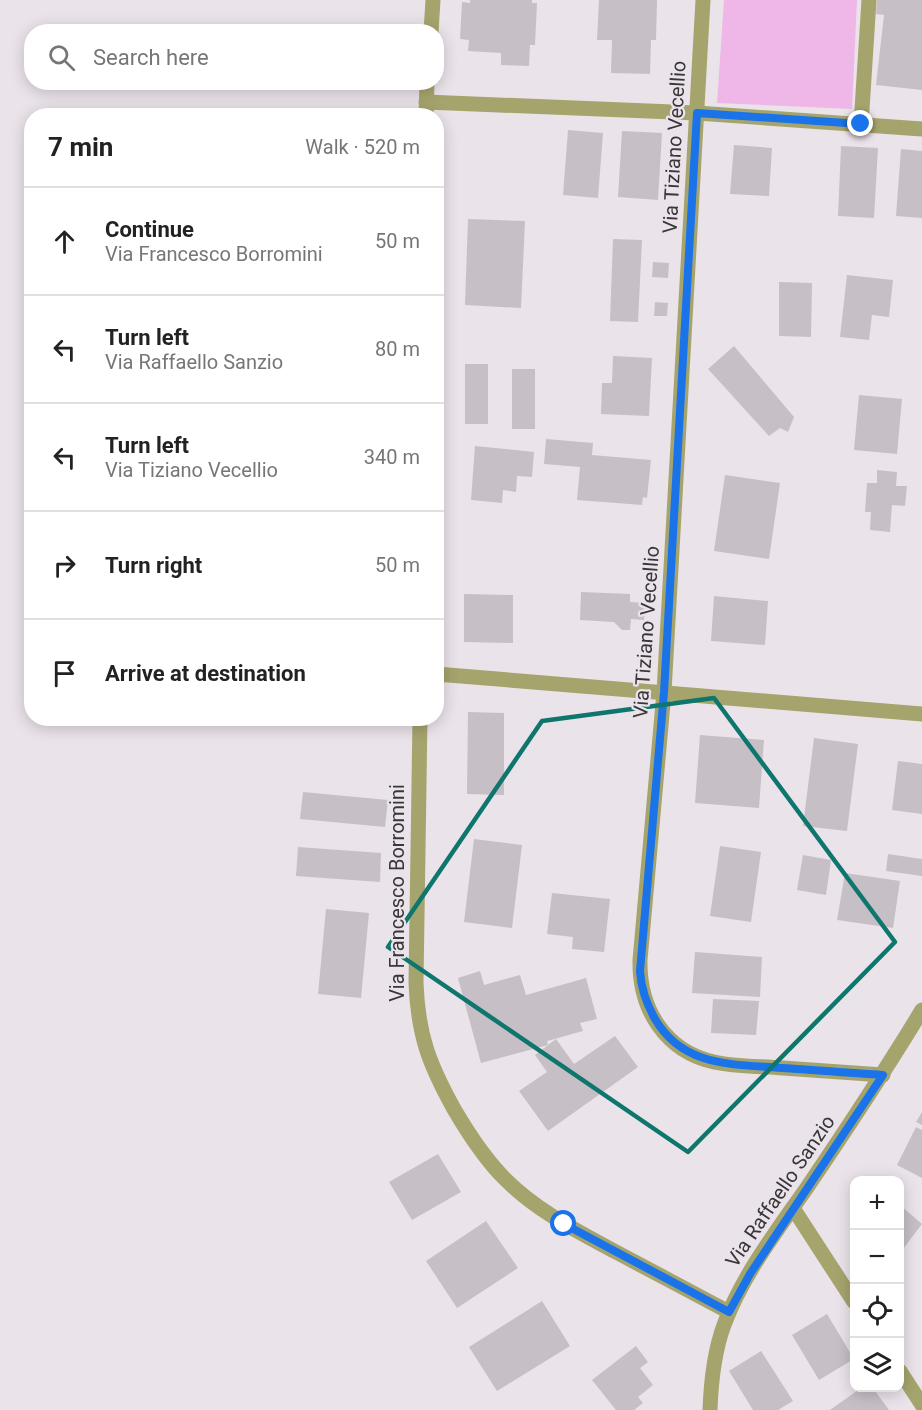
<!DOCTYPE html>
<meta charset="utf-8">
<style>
:root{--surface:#fff;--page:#f6f6f6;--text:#222;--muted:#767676;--line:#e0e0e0}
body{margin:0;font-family:Roboto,sans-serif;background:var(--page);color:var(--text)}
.controls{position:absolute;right:18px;bottom:18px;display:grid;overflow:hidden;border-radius:12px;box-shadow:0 3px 15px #0003}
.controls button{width:54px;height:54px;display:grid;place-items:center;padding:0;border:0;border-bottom:2px solid var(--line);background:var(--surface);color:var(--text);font:30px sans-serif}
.stop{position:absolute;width:18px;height:18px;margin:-14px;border:4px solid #1a73e8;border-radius:50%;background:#fff}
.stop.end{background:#1a73e8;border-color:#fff;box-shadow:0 2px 6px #0008}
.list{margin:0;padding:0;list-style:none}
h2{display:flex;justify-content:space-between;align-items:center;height:78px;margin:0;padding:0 24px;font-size:26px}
h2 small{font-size:20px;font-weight:400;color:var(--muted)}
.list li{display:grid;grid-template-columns:39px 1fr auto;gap:18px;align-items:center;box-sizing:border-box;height:108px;padding:0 24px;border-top:2px solid var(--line)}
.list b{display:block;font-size:22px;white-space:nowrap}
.list p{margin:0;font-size:20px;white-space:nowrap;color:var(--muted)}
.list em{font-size:20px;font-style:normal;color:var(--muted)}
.icon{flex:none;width:33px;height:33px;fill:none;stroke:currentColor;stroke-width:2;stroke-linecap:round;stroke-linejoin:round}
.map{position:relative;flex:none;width:922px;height:1410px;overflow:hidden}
.search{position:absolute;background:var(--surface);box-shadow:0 3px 15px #0003;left:24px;top:24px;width:420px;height:66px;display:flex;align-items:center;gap:15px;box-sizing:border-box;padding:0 21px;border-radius:24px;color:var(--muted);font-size:22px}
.panel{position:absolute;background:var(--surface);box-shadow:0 3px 15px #0003;left:24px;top:108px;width:420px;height:618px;border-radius:24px}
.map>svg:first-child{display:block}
.green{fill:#efb6e8}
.building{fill:#c7bfc6}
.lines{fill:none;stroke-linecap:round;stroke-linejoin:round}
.minor{stroke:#a6a46d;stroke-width:15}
.route{stroke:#1a73e8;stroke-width:8}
.marked{fill:none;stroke:#0f766e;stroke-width:4.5;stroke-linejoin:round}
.labels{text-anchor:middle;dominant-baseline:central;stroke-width:4.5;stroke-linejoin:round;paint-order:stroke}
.street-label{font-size:20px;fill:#393639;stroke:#ebe3ea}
</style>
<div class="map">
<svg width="922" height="1410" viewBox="0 0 922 1410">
<rect width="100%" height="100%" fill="#ebe3ea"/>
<path class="green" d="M 724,0 L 857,0 L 852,109 L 717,103 Z"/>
<g class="building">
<path d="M 470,0 L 532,0 L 532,3 L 537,3 L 535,45 L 530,45 L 529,66 L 501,65 L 501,53 L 468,51 L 469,40 L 460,39 L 462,2 L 470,3 Z"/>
<path d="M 599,0 L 657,0 L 656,40 L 651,40 L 650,74 L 611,73 L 612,40 L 597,40 Z"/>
<path d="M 877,0 L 922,0 L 922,90 L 876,85 L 884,15 L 876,14 Z"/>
<path d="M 568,130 L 603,133 L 598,198 L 563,195 Z"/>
<path d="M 622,131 L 662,133 L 658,200 L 618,197 Z"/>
<path d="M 734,145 L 772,148 L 769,196 L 730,194 Z"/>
<path d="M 841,146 L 878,148 L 874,218 L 838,216 Z"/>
<path d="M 901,149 L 922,151 L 922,218 L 896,216 Z"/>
<path d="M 468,219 L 525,221 L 521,308 L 465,305 Z"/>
<path d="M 613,239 L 642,240 L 638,322 L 610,321 Z"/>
<path d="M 653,262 L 669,263 L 668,278 L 652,277 Z"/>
<path d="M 847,275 L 893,280 L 889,317 L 872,315 L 869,340 L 840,337 Z"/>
<path d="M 779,282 L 812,283 L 811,337 L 779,336 Z"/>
<path d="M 655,302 L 668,303 L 667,316 L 654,316 Z"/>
<path d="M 734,346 L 794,417 L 788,432 L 780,428 L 769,436 L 708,369 Z"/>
<path d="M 613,356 L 652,358 L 649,416 L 601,414 L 602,383 L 612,383 Z"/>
<rect x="465" y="364" width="23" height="60"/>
<rect x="512" y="369" width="23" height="60"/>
<path d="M 859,395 L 902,399 L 897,454 L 854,450 Z"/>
<path d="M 546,439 L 593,443 L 592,455 L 651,460 L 647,498 L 643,497 L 642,505 L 577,500 L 580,467 L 544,464 Z"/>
<path d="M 475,446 L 534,452 L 532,477 L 517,476 L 516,492 L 503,490 L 502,503 L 471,500 Z"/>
<path d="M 877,470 L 897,472 L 896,486 L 907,486 L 905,506 L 892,505 L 890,532 L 870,530 L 871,512 L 865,512 L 867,483 L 877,483 Z"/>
<path d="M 725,475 L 780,483 L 769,559 L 714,551 Z"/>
<path d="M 581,592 L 630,594 L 630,602 L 645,603 L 644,620 L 631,619 L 630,630 L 622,630 L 614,622 L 580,620 Z"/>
<path d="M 464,594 L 513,595 L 513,643 L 464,642 Z"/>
<path d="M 714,596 L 768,601 L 765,645 L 711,641 Z"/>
<path d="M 468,712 L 504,713 L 504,795 L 467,794 Z"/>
<path d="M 298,718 L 392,718 L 392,723 L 298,721 Z"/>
<path d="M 700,735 L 764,740 L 759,808 L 695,803 Z"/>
<path d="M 814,738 L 858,744 L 847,831 L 803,826 Z"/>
<path d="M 898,761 L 922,764 L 922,814 L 892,810 Z"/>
<path d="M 303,792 L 388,800 L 385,827 L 300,819 Z"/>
<path d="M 474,839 L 522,845 L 512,928 L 464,922 Z"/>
<path d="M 720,846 L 761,852 L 751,922 L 710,916 Z"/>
<path d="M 298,847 L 381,853 L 380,882 L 296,876 Z"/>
<path d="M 888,854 L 922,859 L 922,876 L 886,871 Z"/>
<path d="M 803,855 L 831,860 L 826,895 L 797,890 Z"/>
<path d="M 845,873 L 900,881 L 893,928 L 837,920 Z"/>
<path d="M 552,893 L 610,899 L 604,952 L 572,949 L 573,937 L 547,934 Z"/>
<path d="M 326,909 L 369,913 L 361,998 L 318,994 Z"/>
<path d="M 695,952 L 762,957 L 760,997 L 692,993 Z"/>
<path d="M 480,971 L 484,985 L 520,975 L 526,995 L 586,978 L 597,1019 L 580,1023 L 583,1031 L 547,1041 L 548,1045 L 481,1063 L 458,978 Z"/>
<path d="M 713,999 L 759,1001 L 756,1035 L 711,1033 Z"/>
<path d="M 615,1036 L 638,1067 L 548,1131 L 519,1091 L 547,1072 L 535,1055 L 556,1039 L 574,1064 Z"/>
<path d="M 922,1112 L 922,1125 L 916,1122 Z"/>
<path d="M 916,1127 L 922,1130 L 922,1178 L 897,1165 Z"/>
<path d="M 438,1154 L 461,1192 L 412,1220 L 389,1182 Z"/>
<path d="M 900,1205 L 922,1224 L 900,1253 Z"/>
<path d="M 486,1221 L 518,1268 L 457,1308 L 426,1261 Z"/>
<path d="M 542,1301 L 570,1346 L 497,1391 L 469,1347 Z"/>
<path d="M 827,1314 L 854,1359 L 819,1380 L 792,1335 Z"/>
<path d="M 636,1346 L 648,1362 L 640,1368 L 653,1385 L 638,1397 L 643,1403 L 634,1410 L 616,1410 L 592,1380 Z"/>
<path d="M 761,1351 L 793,1401 L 778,1410 L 753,1410 L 729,1371 Z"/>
<path d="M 861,1388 L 873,1388 L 889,1410 L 830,1410 Z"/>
</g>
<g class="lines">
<g class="minor">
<path d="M 703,0 L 664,692 L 640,960 C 639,1009 665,1051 714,1062 C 736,1067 760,1066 783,1068 C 816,1070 850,1073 883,1075"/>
<path d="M 431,32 L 433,0"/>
<path d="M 426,102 L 697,113 L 922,129"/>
<path d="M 426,116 L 427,82"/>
<path d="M 861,125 L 869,0"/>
<path d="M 436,674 L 922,714"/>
<path d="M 420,718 L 416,983 C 418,1035 429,1064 454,1109 C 468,1133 485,1159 505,1179 C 537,1211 577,1231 616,1252 C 654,1272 691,1292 729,1312"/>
<path d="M 793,1208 L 854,1302"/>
<path d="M 900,1371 L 922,1405"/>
<path d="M 710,1410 C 711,1381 714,1352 724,1325 C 742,1276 776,1232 806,1189 C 846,1130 885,1071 922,1010"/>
</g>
</g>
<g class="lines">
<path class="route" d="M 564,1224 L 729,1312 L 750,1274 L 883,1075 C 849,1073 815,1070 782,1068 C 732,1064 683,1067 655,1019 C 646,1003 641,989 640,971 L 664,692 L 697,113 L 861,124"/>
</g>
<path class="marked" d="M 714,698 L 895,942 L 688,1152 L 388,947 L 542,721 Z"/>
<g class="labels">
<g class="street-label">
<text transform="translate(674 147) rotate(-87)">Via Tiziano Vecellio</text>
<text transform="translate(646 632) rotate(-86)">Via Tiziano Vecellio</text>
<text transform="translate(397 893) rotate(-90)">Via Francesco Borromini</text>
<text transform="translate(780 1191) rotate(-56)">Via Raffaello Sanzio</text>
</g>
</g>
</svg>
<div class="controls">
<button>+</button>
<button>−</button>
<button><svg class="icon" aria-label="locate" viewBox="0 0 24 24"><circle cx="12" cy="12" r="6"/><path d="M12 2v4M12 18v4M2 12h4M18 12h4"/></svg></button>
<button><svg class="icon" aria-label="layers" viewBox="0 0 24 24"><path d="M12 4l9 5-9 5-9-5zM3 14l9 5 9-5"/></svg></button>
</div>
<div class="stop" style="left:564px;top:1224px"></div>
<div class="stop end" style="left:861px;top:124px"></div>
<div class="search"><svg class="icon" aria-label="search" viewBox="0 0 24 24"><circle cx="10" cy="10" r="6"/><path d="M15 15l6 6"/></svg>Search here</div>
<section class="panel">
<h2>7 min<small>Walk · 520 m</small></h2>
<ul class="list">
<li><svg class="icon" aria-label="ahead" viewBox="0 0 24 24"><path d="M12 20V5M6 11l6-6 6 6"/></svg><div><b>Continue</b><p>Via Francesco Borromini</p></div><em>50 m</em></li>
<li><svg class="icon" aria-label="left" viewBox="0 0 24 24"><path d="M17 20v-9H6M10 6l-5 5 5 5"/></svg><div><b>Turn left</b><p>Via Raffaello Sanzio</p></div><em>80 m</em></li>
<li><svg class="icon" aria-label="left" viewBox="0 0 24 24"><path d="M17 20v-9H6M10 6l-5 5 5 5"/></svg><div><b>Turn left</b><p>Via Tiziano Vecellio</p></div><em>340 m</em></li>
<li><svg class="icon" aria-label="right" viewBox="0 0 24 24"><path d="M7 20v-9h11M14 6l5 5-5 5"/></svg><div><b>Turn right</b></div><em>50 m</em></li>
<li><svg class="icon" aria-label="arrive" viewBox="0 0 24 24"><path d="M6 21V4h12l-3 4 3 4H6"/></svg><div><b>Arrive at destination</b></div></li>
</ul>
</section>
</div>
